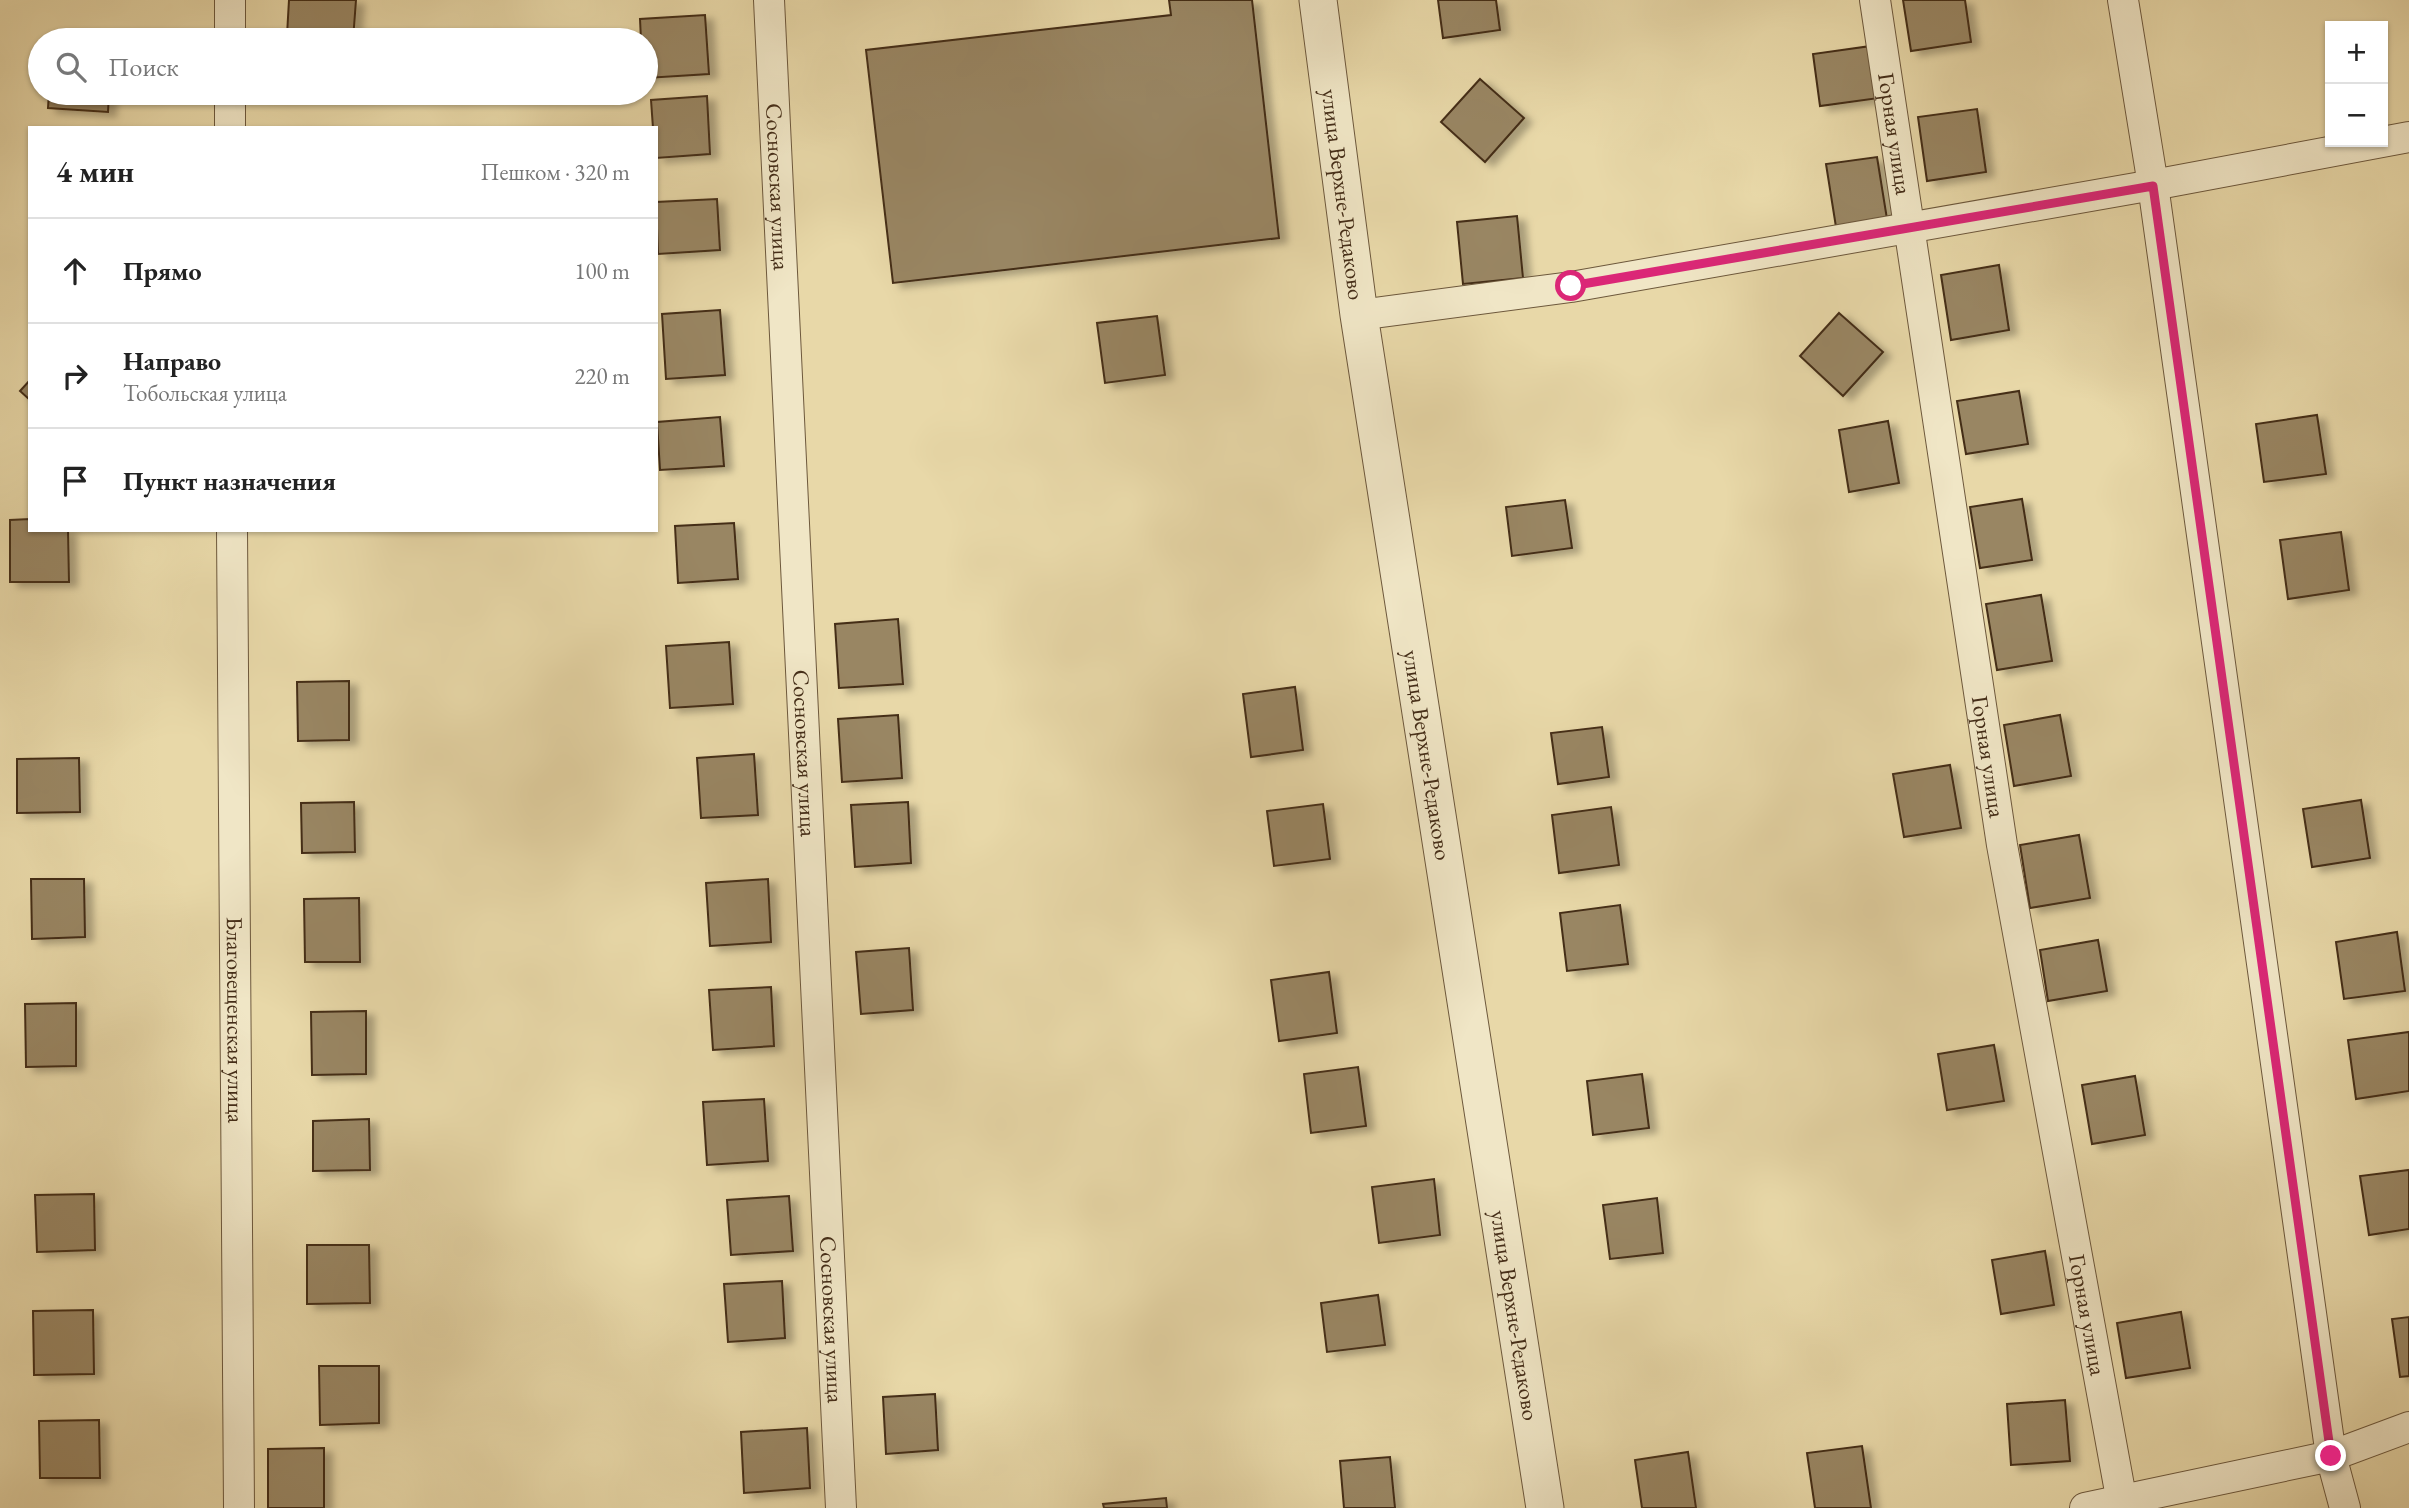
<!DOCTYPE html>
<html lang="ru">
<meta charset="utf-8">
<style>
:root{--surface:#fff;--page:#f2f2f2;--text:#222;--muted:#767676;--line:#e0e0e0}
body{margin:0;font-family:"EB Garamond",serif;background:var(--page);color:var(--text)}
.controls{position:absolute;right:21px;top:21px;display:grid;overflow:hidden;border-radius:0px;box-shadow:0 2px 5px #0004}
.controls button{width:63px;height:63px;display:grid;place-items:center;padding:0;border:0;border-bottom:2px solid var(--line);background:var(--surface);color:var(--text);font:35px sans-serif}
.stop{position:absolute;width:21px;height:21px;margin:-16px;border:5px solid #db2777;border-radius:50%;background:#fff}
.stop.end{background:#db2777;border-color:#fff;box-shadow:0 2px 7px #0008}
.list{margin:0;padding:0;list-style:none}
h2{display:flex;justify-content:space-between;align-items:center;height:91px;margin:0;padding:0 28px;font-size:30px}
h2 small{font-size:23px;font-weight:400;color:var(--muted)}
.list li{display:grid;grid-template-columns:46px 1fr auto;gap:21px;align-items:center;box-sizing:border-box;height:105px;padding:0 28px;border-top:2px solid var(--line)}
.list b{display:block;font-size:26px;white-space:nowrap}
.list p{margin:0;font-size:23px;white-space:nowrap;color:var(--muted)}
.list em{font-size:23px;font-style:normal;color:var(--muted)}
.icon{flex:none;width:38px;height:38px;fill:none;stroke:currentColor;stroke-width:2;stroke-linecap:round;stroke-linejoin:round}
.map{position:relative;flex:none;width:2409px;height:1508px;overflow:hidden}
.search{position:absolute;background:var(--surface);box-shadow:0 2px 5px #0004;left:28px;top:28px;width:630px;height:77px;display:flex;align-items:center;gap:18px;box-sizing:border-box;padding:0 24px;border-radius:38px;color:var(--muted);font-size:26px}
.panel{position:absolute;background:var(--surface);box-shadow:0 2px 5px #0004;left:28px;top:126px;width:630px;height:406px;border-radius:0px}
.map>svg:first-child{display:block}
.building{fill:#998663;stroke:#442d18;stroke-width:2;filter:url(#shadow)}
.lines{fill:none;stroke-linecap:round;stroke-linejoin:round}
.minor-casing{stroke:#6d583c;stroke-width:32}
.tertiary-casing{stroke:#6d583c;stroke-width:39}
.minor{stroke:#f0e6c6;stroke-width:30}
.tertiary{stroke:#f0e6c6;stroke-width:37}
.route{stroke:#db2777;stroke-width:9}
.labels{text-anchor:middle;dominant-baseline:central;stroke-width:5;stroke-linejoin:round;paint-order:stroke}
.street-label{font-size:23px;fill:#442d18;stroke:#f0e6c6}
</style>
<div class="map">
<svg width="2409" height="1508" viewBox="0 0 2409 1508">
<defs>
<filter id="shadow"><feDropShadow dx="8" dy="4.5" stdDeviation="3.5" flood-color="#0004"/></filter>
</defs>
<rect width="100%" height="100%" fill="#e8d8a8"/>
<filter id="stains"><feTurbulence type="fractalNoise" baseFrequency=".00286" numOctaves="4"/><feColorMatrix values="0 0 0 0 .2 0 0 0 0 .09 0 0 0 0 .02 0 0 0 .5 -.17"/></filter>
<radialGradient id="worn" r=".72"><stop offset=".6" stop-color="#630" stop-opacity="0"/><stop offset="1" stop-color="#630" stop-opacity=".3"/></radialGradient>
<g class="building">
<path d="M 289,0 L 356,0 L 353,40 L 287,35 Z"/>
<path d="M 1169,0 L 1252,0 L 1279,238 L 893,283 L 866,50 L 1171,15 Z"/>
<path d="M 1438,0 L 1496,0 L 1500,30 L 1443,38 Z"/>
<path d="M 1903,0 L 1965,0 L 1971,42 L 1911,51 Z"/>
<path d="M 705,15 L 709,74 L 646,78 L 646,40 L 641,40 L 640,19 Z"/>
<path d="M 1871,46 L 1879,98 L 1820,106 L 1813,54 Z"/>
<path d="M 1480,79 L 1524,118 L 1485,162 L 1441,122 Z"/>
<path d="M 49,93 L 109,93 L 108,112 L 48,108 Z"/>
<path d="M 707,96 L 710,154 L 656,158 L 656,128 L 653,128 L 651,100 Z"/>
<path d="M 1977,109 L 1986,172 L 1927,181 L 1918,117 Z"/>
<path d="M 1877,157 L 1887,219 L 1836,227 L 1826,164 Z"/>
<path d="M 717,199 L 720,250 L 658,254 L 656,202 Z"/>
<path d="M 1517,216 L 1523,278 L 1463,284 L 1457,222 Z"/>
<path d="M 1999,265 L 2009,330 L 1951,340 L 1941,275 Z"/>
<path d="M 720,310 L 725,375 L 666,379 L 662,314 Z"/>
<path d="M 1839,313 L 1883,352 L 1843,396 L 1800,356 Z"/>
<path d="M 1157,316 L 1165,375 L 1105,383 L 1097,323 Z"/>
<path d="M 30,380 L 30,400 L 20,391 Z"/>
<path d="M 2019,391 L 2028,444 L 1966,454 L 1957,401 Z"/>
<path d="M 2317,415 L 2326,474 L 2264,482 L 2256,424 Z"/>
<path d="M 720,417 L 724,466 L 660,470 L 657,422 Z"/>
<path d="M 1888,421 L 1899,483 L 1849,492 L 1839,430 Z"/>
<path d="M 2022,499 L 2032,560 L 1980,568 L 1970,507 Z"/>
<path d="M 1565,500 L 1572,548 L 1512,556 L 1506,507 Z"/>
<path d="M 30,519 L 30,530 L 68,530 L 69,582 L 10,582 L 10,520 Z"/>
<path d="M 734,523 L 738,579 L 678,583 L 675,526 Z"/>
<path d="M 2341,532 L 2349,590 L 2288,599 L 2280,540 Z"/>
<path d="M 2041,595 L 2052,661 L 1997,670 L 1986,604 Z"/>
<path d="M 898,619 L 903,684 L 839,688 L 835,624 Z"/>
<path d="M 729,642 L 733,704 L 670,708 L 666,646 Z"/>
<path d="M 349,681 L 349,740 L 298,741 L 297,682 Z"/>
<path d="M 1295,687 L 1303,750 L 1251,757 L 1243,694 Z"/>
<path d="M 898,715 L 902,778 L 842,782 L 838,719 Z"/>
<path d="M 2060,715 L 2071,776 L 2014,786 L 2004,725 Z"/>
<path d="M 1602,727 L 1609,777 L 1558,784 L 1551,733 Z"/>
<path d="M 754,754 L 758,815 L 701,818 L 697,758 Z"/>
<path d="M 79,758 L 80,812 L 17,813 L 17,759 Z"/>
<path d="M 1950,765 L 1961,828 L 1904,837 L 1893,774 Z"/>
<path d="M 2361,800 L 2370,858 L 2312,867 L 2303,809 Z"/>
<path d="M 354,802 L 355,852 L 302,853 L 301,803 Z"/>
<path d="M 908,802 L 911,863 L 855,867 L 851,805 Z"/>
<path d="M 1323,804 L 1330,859 L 1274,866 L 1267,811 Z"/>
<path d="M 1611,807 L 1619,865 L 1559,873 L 1552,815 Z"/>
<path d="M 2079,835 L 2090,898 L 2030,908 L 2020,845 Z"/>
<path d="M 31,879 L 84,879 L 85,937 L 32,939 Z"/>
<path d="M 768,879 L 771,942 L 710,946 L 706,883 Z"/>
<path d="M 359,898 L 360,962 L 305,962 L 304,899 Z"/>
<path d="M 1620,905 L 1628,964 L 1567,971 L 1560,913 Z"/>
<path d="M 2397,932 L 2405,991 L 2344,999 L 2336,942 Z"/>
<path d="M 2098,940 L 2107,991 L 2048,1001 L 2040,950 Z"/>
<path d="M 909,948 L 913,1010 L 861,1014 L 856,952 Z"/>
<path d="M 1329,972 L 1337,1033 L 1279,1041 L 1271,980 Z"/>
<path d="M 771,987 L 774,1046 L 713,1050 L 709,990 Z"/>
<path d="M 76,1003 L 76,1066 L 26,1067 L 25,1004 Z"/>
<path d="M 366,1011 L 366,1074 L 312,1075 L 311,1012 Z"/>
<path d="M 2409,1032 L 2409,1091 L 2356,1099 L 2348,1040 Z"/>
<path d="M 1994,1045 L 2004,1101 L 1947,1110 L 1938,1054 Z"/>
<path d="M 1358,1067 L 1366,1126 L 1311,1133 L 1304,1074 Z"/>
<path d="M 1642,1074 L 1649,1128 L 1593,1135 L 1587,1081 Z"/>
<path d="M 2135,1076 L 2145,1135 L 2092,1144 L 2082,1085 Z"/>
<path d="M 764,1099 L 768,1161 L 707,1165 L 703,1102 Z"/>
<path d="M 369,1119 L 370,1170 L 313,1171 L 313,1121 Z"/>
<path d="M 2409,1170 L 2409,1229 L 2369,1235 L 2360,1176 Z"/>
<path d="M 1434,1179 L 1440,1235 L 1379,1243 L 1372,1187 Z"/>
<path d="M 94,1194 L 95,1250 L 37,1252 L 35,1195 Z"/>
<path d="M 789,1196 L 793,1251 L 731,1255 L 727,1200 Z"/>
<path d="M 1657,1198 L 1663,1253 L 1610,1259 L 1603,1205 Z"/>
<path d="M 307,1245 L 369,1245 L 370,1303 L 307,1304 Z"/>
<path d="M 2045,1251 L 2054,1305 L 2001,1314 L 1992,1260 Z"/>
<path d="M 782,1281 L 785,1338 L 728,1342 L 724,1284 Z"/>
<path d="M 1378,1295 L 1385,1345 L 1327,1352 L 1321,1303 Z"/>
<path d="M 93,1310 L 94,1374 L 34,1375 L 33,1311 Z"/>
<path d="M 2181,1312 L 2190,1368 L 2126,1378 L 2117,1323 Z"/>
<path d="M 2409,1317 L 2409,1376 L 2400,1377 L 2392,1319 Z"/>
<path d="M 319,1366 L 379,1366 L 379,1423 L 320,1425 Z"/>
<path d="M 935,1394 L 938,1450 L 886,1454 L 883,1397 Z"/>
<path d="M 2065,1400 L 2070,1461 L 2011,1465 L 2007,1404 Z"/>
<path d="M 99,1420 L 100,1478 L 40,1478 L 39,1421 Z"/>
<path d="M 807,1428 L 810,1488 L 744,1493 L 741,1432 Z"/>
<path d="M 1862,1446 L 1871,1508 L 1815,1508 L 1807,1453 Z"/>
<path d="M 324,1448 L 324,1508 L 268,1508 L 268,1449 Z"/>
<path d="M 1688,1452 L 1696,1508 L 1642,1508 L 1635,1460 Z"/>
<path d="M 1390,1457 L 1395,1508 L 1344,1508 L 1340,1461 Z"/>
<path d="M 1166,1498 L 1167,1508 L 1104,1508 L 1103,1504 Z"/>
</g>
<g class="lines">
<g class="minor-casing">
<g id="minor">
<path id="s1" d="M 769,0 L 841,1508"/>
<path id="s2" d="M 1875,0 L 2002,845 L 2123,1508"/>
<path d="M 2123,0 L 2153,185 L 2331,1456 L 2345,1508"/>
<path d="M 230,40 L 230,0"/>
<path d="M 230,128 L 230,93"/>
<path d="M 1359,315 L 1571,287 L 2153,185 L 2409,137"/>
<path id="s3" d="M 232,530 L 239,1508"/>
<path d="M 2085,1508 L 2331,1456 L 2409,1427"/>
</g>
</g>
<g class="tertiary-casing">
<g id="tertiary">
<path id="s4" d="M 1318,0 L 1359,315 L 1545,1508"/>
</g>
</g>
<use href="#minor" class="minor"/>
<use href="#tertiary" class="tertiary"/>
</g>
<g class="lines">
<path class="route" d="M 1571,286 L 2153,186 L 2331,1456"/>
</g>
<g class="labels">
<g class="street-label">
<text stroke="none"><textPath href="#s2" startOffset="135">Горная улица</textPath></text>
<text stroke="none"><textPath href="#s1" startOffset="187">Сосновская улица</textPath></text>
<text stroke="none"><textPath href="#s4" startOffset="196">улица Верхне-Редаково</textPath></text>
<text stroke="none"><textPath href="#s1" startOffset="754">Сосновская улица</textPath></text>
<text stroke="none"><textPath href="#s4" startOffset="763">улица Верхне-Редаково</textPath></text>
<text stroke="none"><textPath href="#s2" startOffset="765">Горная улица</textPath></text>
<text stroke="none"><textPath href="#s3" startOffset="490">Благовещенская улица</textPath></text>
<text stroke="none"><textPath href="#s2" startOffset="1332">Горная улица</textPath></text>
<text stroke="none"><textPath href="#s4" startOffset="1330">улица Верхне-Редаково</textPath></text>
<text stroke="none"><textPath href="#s1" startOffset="1321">Сосновская улица</textPath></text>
</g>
</g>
<rect width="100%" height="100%" filter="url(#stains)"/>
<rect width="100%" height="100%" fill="url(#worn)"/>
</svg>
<div class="controls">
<button>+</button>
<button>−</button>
</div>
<div class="stop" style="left:1571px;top:286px"></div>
<div class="stop end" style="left:2331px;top:1456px"></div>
<div class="search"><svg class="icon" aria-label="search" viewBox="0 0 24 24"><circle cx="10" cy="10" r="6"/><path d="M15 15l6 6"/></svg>Поиск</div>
<section class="panel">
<h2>4 мин<small>Пешком · 320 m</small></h2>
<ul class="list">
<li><svg class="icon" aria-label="ahead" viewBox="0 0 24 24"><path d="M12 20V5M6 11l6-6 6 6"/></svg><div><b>Прямо</b></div><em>100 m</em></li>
<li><svg class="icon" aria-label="right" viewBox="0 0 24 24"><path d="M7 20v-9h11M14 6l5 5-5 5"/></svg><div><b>Направо</b><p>Тобольская улица</p></div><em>220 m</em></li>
<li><svg class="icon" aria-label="arrive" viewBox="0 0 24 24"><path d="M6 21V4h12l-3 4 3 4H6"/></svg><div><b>Пункт назначения</b></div></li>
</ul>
</section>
</div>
